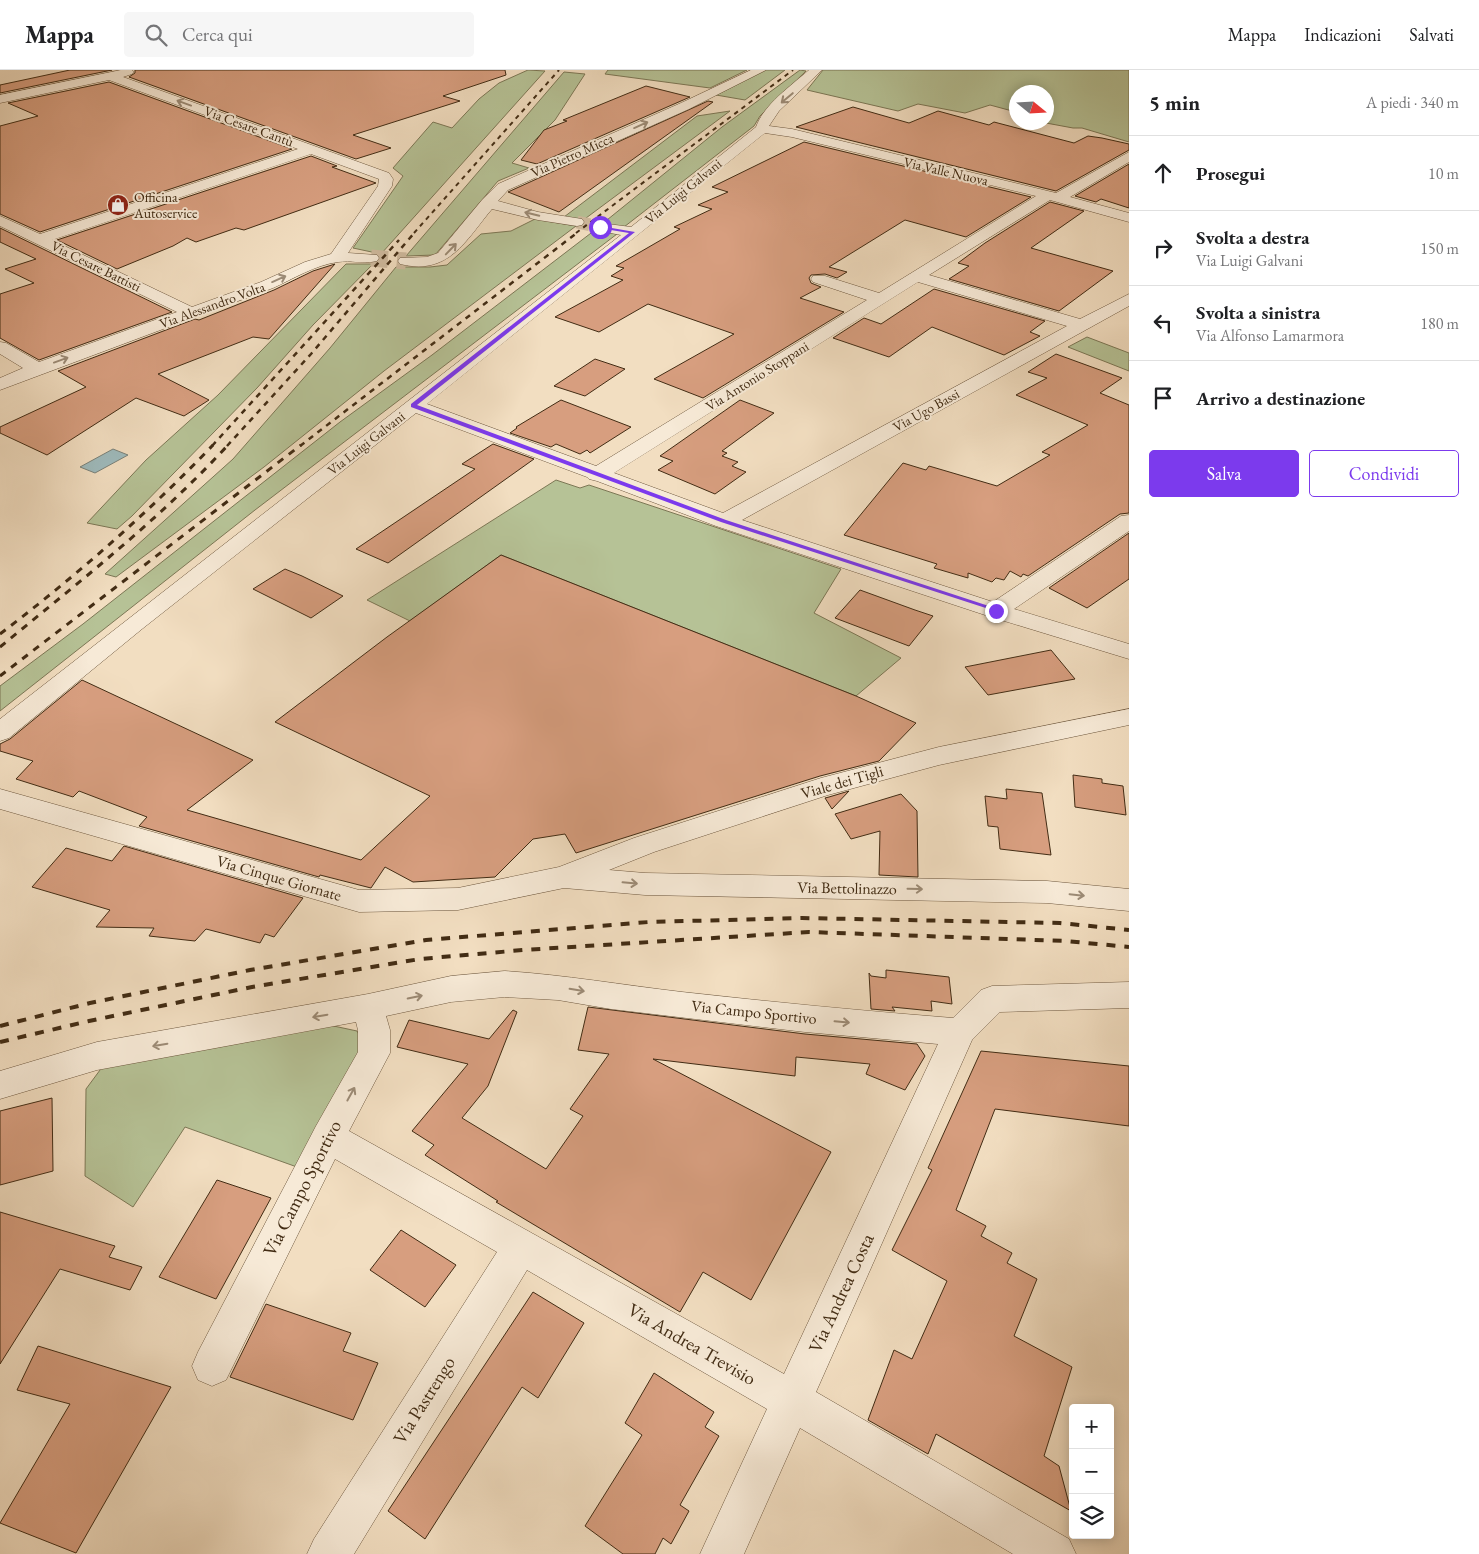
<!DOCTYPE html>
<html lang="it">
<meta charset="utf-8">
<style>
:root{--surface:#fff;--page:#f6f6f6;--text:#202124;--muted:#757577;--line:#e0e0e0;--accent:#7c3aed}
body{margin:0;font-family:"EB Garamond",serif;background:var(--page);color:var(--text)}
.controls{position:absolute;right:15px;bottom:15px;display:grid;overflow:hidden;border-radius:5px;box-shadow:0 2px 12px #0003}
.controls button{width:45px;height:45px;display:grid;place-items:center;padding:0;border:0;border-bottom:1px solid var(--line);background:var(--surface);color:var(--text);font:25px sans-serif}
.compass{position:absolute;left:1009px;top:15px;width:45px;height:45px;border-radius:50%;background:var(--surface);box-shadow:0 2px 12px #0003;rotate:108deg}
.stop{position:absolute;width:15px;height:15px;margin:-11px;border:4px solid #7c3aed;border-radius:50%;background:#fff}
.stop.end{background:#7c3aed;border-color:#fff;box-shadow:0 1px 5px #0008}
.list{margin:0;padding:0;list-style:none}
h2{display:flex;justify-content:space-between;align-items:center;height:65px;margin:0;padding:0 20px;font-size:21px}
h2 small{font-size:16px;font-weight:400;color:var(--muted)}
.list li{display:grid;grid-template-columns:32px 1fr auto;gap:15px;align-items:center;box-sizing:border-box;height:75px;padding:0 20px;border-top:1px solid var(--line)}
.list b{display:block;font-size:19px;white-space:nowrap}
.list p{margin:0;font-size:16px;white-space:nowrap;color:var(--muted)}
.list em{font-size:16px;font-style:normal;color:var(--muted)}
.actions{display:flex;gap:10px;padding:15px 20px}
.actions a{flex:1;padding:11px 0;border:1px solid var(--accent);border-radius:5px;text-align:center;font-size:18px;color:var(--accent)}
.actions .main{background:var(--accent);color:#fff}
.icon{flex:none;width:28px;height:28px;fill:none;stroke:currentColor;stroke-width:2;stroke-linecap:round;stroke-linejoin:round}
.map{position:relative;flex:none;width:1129px;height:1484px;overflow:hidden}
header{display:flex;align-items:center;gap:30px;box-sizing:border-box;height:70px;padding:0 25px;background:var(--surface);border-bottom:1px solid var(--line)}
header strong{font-size:24px}
nav{display:flex;gap:28px;margin-inline-start:auto;font-size:18px}
.search{width:350px;height:45px;background:var(--page);display:flex;align-items:center;gap:12px;box-sizing:border-box;padding:0 18px;border-radius:5px;color:var(--muted);font-size:19px}
main{display:flex}
aside{flex:1;background:var(--surface)}
.map>svg:first-child{display:block}
.green{fill:#b6c296;stroke:#7c7755}
.water{fill:#9ebabc;stroke:#798179}
.building{fill:#d79e7f;stroke:#422c14}
.lines{fill:none;stroke-linecap:round;stroke-linejoin:round}
.minor-tunnel-far1{stroke:#cfba9e;stroke-width:13;stroke-dasharray:13 7;stroke-linecap:butt}
.minor-tunnel{stroke:#cfba9e;stroke-width:17;stroke-dasharray:17 9;stroke-linecap:butt}
.minor-casing{stroke:#6e583f;stroke-width:1}
.minor{fill:#f7ead7;fill-rule:evenodd}
.rail-far3{stroke:#422c14;stroke-width:2;stroke-dasharray:4.5 4.5;stroke-linecap:butt}
.rail-far2{stroke:#422c14;stroke-width:2.5;stroke-dasharray:5.5 5.5;stroke-linecap:butt}
.rail-far1{stroke:#422c14;stroke-width:3;stroke-dasharray:7 7;stroke-linecap:butt}
.rail{stroke:#422c14;stroke-width:4;stroke-dasharray:9 9;stroke-linecap:butt}
.oneway{stroke:#9c8b76}
.route{fill:#7c3aed}
.labels{text-anchor:middle;dominant-baseline:central;stroke-width:4;stroke-linejoin:round;paint-order:stroke}
.far-street-label{font-size:14px;fill:#422c14;stroke:#f7ead7}
.far-poi-label{font-size:14px;fill:#422c14;stroke:#f7ead7;text-anchor:start}
.street-label{font-size:16px;fill:#422c14;stroke:#f7ead7}
.near-street-label{font-size:19px;fill:#422c14;stroke:#f7ead7}
</style>
<header>
<strong>Mappa</strong>
<div class="search"><svg class="icon" aria-label="search" viewBox="0 0 24 24"><circle cx="10" cy="10" r="6"/><path d="M15 15l6 6"/></svg>Cerca qui</div>
<nav><a>Mappa</a><a>Indicazioni</a><a>Salvati</a></nav>
</header>
<main>
<div class="map">
<svg width="1129" height="1484" viewBox="0 0 1129 1484">
<rect width="100%" height="100%" fill="#f2dec1"/>
<filter id="stains"><feTurbulence type="fractalNoise" baseFrequency=".004" numOctaves="4"/><feColorMatrix values="0 0 0 0 .2 0 0 0 0 .09 0 0 0 0 .02 0 0 0 .5 -.17"/></filter>
<radialGradient id="worn" r=".72"><stop offset=".6" stop-color="#630" stop-opacity="0"/><stop offset="1" stop-color="#630" stop-opacity=".3"/></radialGradient>
<g class="green">
<path d="M 528,0 L 545,1 L 381,184 L 353,178 L 403,106 L 393,98 L 433,52 L 452,58 L 479,29 L 499,13 Z"/>
<path d="M 608,0 L 747,0 L 710,18 L 605,4 Z"/>
<path d="M 766,0 L 785,0 L 745,30 L 716,25 Z"/>
<path d="M 800,0 L 806,1 L 760,46 L 754,56 L 624,157 L 602,154 L 722,57 Z"/>
<path d="M 823,0 L 1129,0 L 1129,72 L 1082,58 L 1073,58 L 1046,53 L 1046,22 L 1016,22 L 1016,42 L 990,35 L 965,43 L 918,34 L 898,41 L 807,20 Z"/>
<path d="M 564,2 L 585,4 L 555,50 L 512,93 L 529,98 L 498,111 L 435,185 L 406,186 Z"/>
<path d="M 730,41 L 582,151 L 564,147 L 697,46 Z"/>
<path d="M 535,149 L 576,156 L 384,301 L 264,397 L 116,507 L 105,504 L 233,389 L 330,278 L 396,197 L 430,197 L 447,195 L 481,164 L 511,161 Z"/>
<path d="M 595,160 L 617,164 L 255,440 L 0,641 L 0,616 L 83,554 L 340,352 L 432,285 Z"/>
<path d="M 346,194 L 373,194 L 313,255 L 257,318 L 132,446 L 117,459 L 87,453 L 146,390 L 218,325 Z"/>
<path d="M 1087,267 L 1129,283 L 1129,301 L 1068,277 Z"/>
<path d="M 556,410 L 580,418 L 589,415 L 841,499 L 814,543 L 901,588 L 856,626 L 501,485 L 410,551 L 367,530 Z"/>
<path d="M 329,955 L 357,961 L 365,975 L 297,1097 L 185,1057 L 133,1137 L 85,1106 L 86,1019 L 103,996 Z"/>
</g>
<path class="water" d="M 113,379 L 128,385 L 95,403 L 80,397 Z"/>
<g class="building">
<path d="M 70,0 L 112,0 L 0,23 L 0,15 Z"/>
<path d="M 135,0 L 505,0 L 506,5 L 443,26 L 460,31 L 353,65 L 391,78 L 356,89 L 129,7 L 135,3 Z"/>
<path d="M 109,12 L 292,79 L 40,162 L 0,144 L 0,56 L 38,46 L 8,33 Z"/>
<path d="M 646,16 L 690,27 L 537,94 L 521,90 L 544,60 L 567,51 L 563,50 Z"/>
<path d="M 708,31 L 713,32 L 559,142 L 508,122 Z"/>
<path d="M 853,37 L 909,53 L 938,41 L 989,55 L 994,52 L 1074,73 L 1088,66 L 1102,68 L 1129,74 L 1129,80 L 1056,121 L 796,57 Z"/>
<path d="M 804,72 L 1031,127 L 966,167 L 905,150 L 829,197 L 847,202 L 837,208 L 825,204 L 811,205 L 809,208 L 811,213 L 821,217 L 800,228 L 844,242 L 703,328 L 654,309 L 734,264 L 648,234 L 599,262 L 555,247 L 623,210 L 611,206 L 624,198 L 616,196 L 680,159 L 674,157 L 712,139 L 698,135 L 728,122 L 712,117 Z"/>
<path d="M 311,86 L 337,96 L 332,97 L 376,113 L 244,160 L 236,158 L 196,172 L 187,168 L 173,176 L 117,199 L 57,170 Z"/>
<path d="M 1129,94 L 1129,138 L 1101,129 L 1096,132 L 1075,126 Z"/>
<path d="M 1050,132 L 1084,141 L 1031,178 L 1113,201 L 1059,241 L 949,209 L 969,196 L 958,193 L 985,173 Z"/>
<path d="M 0,158 L 172,242 L 39,290 L 0,268 L 0,224 L 34,213 L 5,199 L 36,189 L 0,172 Z"/>
<path d="M 335,194 L 269,269 L 253,267 L 158,304 L 209,330 L 184,346 L 136,328 L 47,385 L 0,363 L 0,357 L 86,317 L 58,301 L 195,249 L 199,250 L 274,220 L 313,201 Z"/>
<path d="M 934,219 L 1045,251 L 1030,262 L 1040,266 L 1004,285 L 932,257 L 889,287 L 833,268 L 864,248 L 881,254 Z"/>
<path d="M 1056,284 L 1122,308 L 1100,323 L 1129,335 L 1129,443 L 1120,444 L 1028,506 L 1023,504 L 1021,507 L 1010,501 L 1004,510 L 996,508 L 992,512 L 968,503 L 968,508 L 934,498 L 937,494 L 844,465 L 903,393 L 926,400 L 929,396 L 997,416 L 1050,385 L 1042,382 L 1088,355 L 1016,325 L 1047,308 L 1028,302 Z"/>
<path d="M 595,289 L 625,299 L 585,326 L 554,316 Z"/>
<path d="M 561,330 L 631,357 L 590,383 L 587,380 L 580,384 L 556,374 L 551,377 L 510,363 L 517,358 L 516,357 Z"/>
<path d="M 740,330 L 774,343 L 722,381 L 727,383 L 722,386 L 738,392 L 732,396 L 746,402 L 715,424 L 658,400 L 673,391 L 660,386 Z"/>
<path d="M 493,374 L 534,389 L 388,493 L 356,479 L 475,399 L 462,394 Z"/>
<path d="M 1129,463 L 1129,509 L 1087,538 L 1049,518 Z"/>
<path d="M 501,485 L 856,626 L 916,653 L 879,691 L 820,706 L 576,783 L 565,764 L 533,769 L 495,807 L 413,812 L 385,797 L 371,818 L 320,805 L 319,807 L 139,756 L 147,747 L 79,721 L 73,727 L 16,709 L 33,691 L 0,681 L 0,674 L 10,669 L 82,610 L 253,690 L 187,740 L 361,790 L 430,726 L 275,652 L 387,567 Z"/>
<path d="M 285,499 L 302,506 L 343,526 L 311,548 L 253,519 Z"/>
<path d="M 860,520 L 915,540 L 933,546 L 909,576 L 835,548 Z"/>
<path d="M 1051,580 L 1075,609 L 988,625 L 965,597 Z"/>
<path d="M 1073,705 L 1102,709 L 1102,713 L 1123,716 L 1126,745 L 1075,737 Z"/>
<path d="M 1006,719 L 1042,723 L 1051,785 L 1000,779 L 998,757 L 988,756 L 985,726 L 1007,729 Z"/>
<path d="M 849,721 L 832,739 L 825,728 L 829,727 Z"/>
<path d="M 901,724 L 917,741 L 918,807 L 879,805 L 880,761 L 851,769 L 835,744 Z"/>
<path d="M 124,776 L 303,828 L 274,867 L 265,864 L 260,873 L 206,859 L 195,871 L 149,866 L 154,858 L 96,857 L 110,840 L 32,817 L 66,778 L 112,791 Z"/>
<path d="M 886,900 L 949,907 L 952,934 L 931,931 L 932,941 L 892,937 L 895,941 L 871,939 L 869,903 L 871,906 L 886,908 Z"/>
<path d="M 588,937 L 805,964 L 917,974 L 925,986 L 905,1020 L 866,1004 L 870,994 L 796,987 L 795,1006 L 653,989 L 831,1082 L 751,1230 L 703,1202 L 680,1242 L 496,1132 L 498,1131 L 425,1085 L 434,1075 L 412,1061 L 468,994 L 397,977 L 409,950 L 489,969 L 513,940 L 517,942 L 488,1016 L 462,1048 L 546,1099 L 583,1046 L 570,1039 L 609,984 L 578,980 Z"/>
<path d="M 981,981 L 1129,996 L 1129,1056 L 995,1039 L 956,1140 L 986,1156 L 981,1166 L 1012,1183 L 1007,1193 L 1037,1209 L 1014,1266 L 1072,1297 L 1044,1386 L 1059,1396 L 1071,1441 L 936,1364 L 928,1384 L 868,1350 L 894,1280 L 912,1289 L 947,1211 L 892,1180 L 932,1100 L 928,1098 Z"/>
<path d="M 52,1028 L 53,1101 L 0,1115 L 0,1041 Z"/>
<path d="M 217,1110 L 271,1128 L 216,1229 L 159,1207 Z"/>
<path d="M 0,1142 L 115,1176 L 109,1187 L 142,1197 L 130,1220 L 60,1199 L 0,1294 Z"/>
<path d="M 401,1160 L 456,1195 L 425,1237 L 370,1200 Z"/>
<path d="M 533,1222 L 584,1253 L 538,1328 L 522,1317 L 425,1469 L 388,1441 Z"/>
<path d="M 266,1234 L 351,1263 L 343,1281 L 378,1293 L 353,1350 L 230,1307 Z"/>
<path d="M 38,1276 L 171,1317 L 76,1483 L 0,1453 L 70,1334 L 17,1320 Z"/>
<path d="M 654,1303 L 714,1342 L 705,1357 L 719,1366 L 680,1435 L 689,1441 L 671,1474 L 663,1468 L 655,1484 L 623,1484 L 585,1456 L 642,1365 L 625,1353 Z"/>
</g>
<g class="lines">
<path class="minor-tunnel-far1" d="M 577,152 L 600,157"/>
<path class="minor-tunnel" d="M 371,188 L 406,191"/>
<g class="minor-casing">
<g id="minor">
<path d="M 121,0 L 132,0 L 134,2 L 132,4 L 123,7 L 389,103 L 393,109 L 392,116 L 348,183 L 377,185 L 379,188 L 377,191 C 364,194 350,190 338,192 C 315,195 293,209 273,218 L 0,320 L 0,308 L 23,298 L 0,284 L 0,272 L 6,273 L 39,292 L 177,242 L 0,156 L 0,146 L 40,164 L 298,79 L 109,10 L 0,33 L 0,25 ZM 311,84 L 379,109 L 378,116 L 331,184 L 305,192 L 261,212 L 192,237 L 52,170 Z"/>
<path d="M 751,0 L 766,0 L 689,39 L 508,120 L 498,131 L 538,142 L 582,149 L 584,152 L 582,155 L 577,156 L 538,150 L 492,139 C 465,171 449,206 400,194 L 398,191 L 400,188 L 427,187 L 438,183 L 482,130 L 498,114 L 681,33 Z"/>
<path d="M 809,0 L 822,0 L 779,41 L 769,56 L 792,59 L 1056,123 L 1129,82 L 1129,92 L 1070,127 L 1129,143 L 1129,152 L 1050,130 L 929,205 L 1080,249 L 1129,224 L 1129,236 L 742,450 L 993,532 L 1121,446 L 1129,445 L 1129,461 L 1014,539 L 1129,574 L 1129,589 L 988,546 L 716,456 L 597,411 L 589,409 L 587,407 L 416,343 L 142,559 L 9,668 L 0,671 L 0,649 L 621,165 L 595,160 L 593,157 L 595,154 L 600,153 L 631,157 L 756,57 C 764,34 791,16 809,0 ZM 765,63 L 792,67 L 1036,126 L 879,223 L 825,206 L 813,206 L 811,209 L 813,212 L 867,230 L 596,396 L 427,334 ZM 918,212 L 1067,256 L 723,443 L 614,403 Z"/>
<path d="M 1129,639 L 1129,655 L 939,695 L 828,725 L 654,782 L 609,800 L 645,803 L 1047,811 L 1129,819 L 1129,841 L 1047,833 L 645,825 L 564,818 L 458,840 L 359,842 L 0,739 L 0,719 L 359,820 L 458,818 L 559,797 L 634,768 L 821,708 L 939,677 Z"/>
<path d="M 505,901 C 565,905 622,915 682,922 C 772,932 862,941 953,948 L 981,920 L 992,916 L 1129,912 L 1129,938 L 1000,942 L 972,970 L 816,1322 L 1069,1469 L 1076,1484 L 1013,1484 L 800,1358 L 744,1484 L 700,1484 L 767,1339 L 527,1200 L 354,1484 L 307,1484 L 314,1469 L 497,1182 L 335,1089 L 226,1310 L 212,1316 L 198,1310 L 192,1296 L 198,1282 L 316,1056 L 358,982 L 358,960 L 356,952 L 97,1000 L 0,1029 L 0,1001 L 97,972 L 368,924 L 451,906 ZM 505,927 L 558,930 L 611,939 L 805,962 L 938,974 L 784,1304 L 349,1061 L 390,983 L 390,960 L 386,946 L 451,932 Z"/>
</g>
</g>
<use href="#minor" class="minor"/>
<g class="rail-far3">
<path d="M 414,163 L 559,0"/>
<path d="M 576,163 L 793,0"/>
</g>
<g class="rail-far2">
<path d="M 212,376 L 399,170"/>
<path d="M 227,376 L 311,284 L 415,162"/>
<path d="M 300,376 L 578,162"/>
</g>
<g class="rail-far1">
<path d="M 0,564 C 76,506 147,444 213,375"/>
<path d="M 0,577 C 79,512 159,450 228,375"/>
<path d="M 0,606 L 301,375"/>
</g>
<g class="rail">
<path d="M 0,956 L 90,933 L 250,900 L 426,870 L 649,852 L 802,848 L 1060,853 L 1129,860"/>
<path d="M 0,972 L 89,951 L 252,917 L 420,889 L 523,880 L 809,862 L 1066,871 L 1129,877"/>
</g>
</g>
<defs><path id="oneway-shaft" d="M-6 0H5M1.5-3L5.5 0L1.5 3" fill="none" stroke-width="1.6" stroke-linecap="round" stroke-linejoin="round" transform="scale(1.25)"/></defs>
<g class="oneway">
<use href="#oneway-shaft" transform="translate(787 28) rotate(140)"/>
<use href="#oneway-shaft" transform="translate(184 33) rotate(-160)"/>
<use href="#oneway-shaft" transform="translate(641 55) rotate(-24)"/>
<use href="#oneway-shaft" transform="translate(532 144) rotate(-166)"/>
<use href="#oneway-shaft" transform="translate(451 179) rotate(-46)"/>
<use href="#oneway-shaft" transform="translate(279 209) rotate(-24)"/>
<use href="#oneway-shaft" transform="translate(61 290) rotate(-20)"/>
<use href="#oneway-shaft" transform="translate(630 813) rotate(5)"/>
<use href="#oneway-shaft" transform="translate(915 819) rotate(1)"/>
<use href="#oneway-shaft" transform="translate(1077 825) rotate(6)"/>
<use href="#oneway-shaft" transform="translate(577 920) rotate(9)"/>
<use href="#oneway-shaft" transform="translate(415 927) rotate(-12)"/>
<use href="#oneway-shaft" transform="translate(320 946) rotate(170)"/>
<use href="#oneway-shaft" transform="translate(842 952) rotate(5)"/>
<use href="#oneway-shaft" transform="translate(160 975) rotate(170)"/>
<use href="#oneway-shaft" transform="translate(351 1024) rotate(-61)"/>
</g>
<path class="route" d="M 600,156 L 635,162 L 417,335 L 726,450 L 998,539 L 998,542 L 721,452 L 411,337 L 411,334 L 629,163 L 599,158 Z"/>
<defs>
<g id="shop-disc" transform="scale(1.125)"><circle r="9.5" fill="#8f2418" stroke="#f7ead7"/><path d="M-5-2.5h2.3a2.7 3.5 0 0 1 5.4 0H5L5.5 6h-11ZM-1.5-2.5h3a1.5 2.3 0 0 0-3 0Z" fill="#fff"/></g>
</defs>
<g fill-rule="evenodd">
<use href="#shop-disc" x="118" y="135"/>
</g>
<g class="labels">
<g class="far-street-label">
<text transform="translate(249 56) rotate(20)">Via Cesare Cantù</text>
<text transform="translate(572 85) rotate(-24)">Via Pietro Micca</text>
<text transform="translate(946 101) rotate(13)">Via Valle Nuova</text>
<text transform="translate(683 121) rotate(-39)">Via Luigi Galvani</text>
<text transform="translate(96 196) rotate(26)">Via Cesare Battisti</text>
<text transform="translate(212 235) rotate(-20)">Via Alessandro Volta</text>
<text transform="translate(757 306) rotate(-32)">Via Antonio Stoppani</text>
<text transform="translate(926 340) rotate(-29)">Via Ugo Bassi</text>
<text transform="translate(366 373) rotate(-38)">Via Luigi Galvani</text>
</g>
<g class="far-poi-label">
<text x="134" y="127">Officina<tspan x="134" dy="16">Autoservice</tspan></text>
</g>
<g class="street-label">
<text transform="translate(842 712) rotate(-16)">Viale dei Tigli</text>
<text transform="translate(279 808) rotate(16)">Via Cinque Giornate</text>
<text transform="translate(847 818) rotate(1)">Via Bettolinazzo</text>
<text transform="translate(754 942) rotate(6)">Via Campo Sportivo</text>
</g>
<g class="near-street-label">
<text transform="translate(302 1118) rotate(-63)">Via Campo Sportivo</text>
<text transform="translate(841 1223) rotate(-65)">Via Andrea Costa</text>
<text transform="translate(692 1274) rotate(30)">Via Andrea Trevisio</text>
<text transform="translate(424 1330) rotate(-58)">Via Pastrengo</text>
</g>
</g>
<rect width="100%" height="100%" filter="url(#stains)"/>
<rect width="100%" height="100%" fill="url(#worn)"/>
</svg>
<div class="controls">
<button>+</button>
<button>−</button>
<button><svg class="icon" aria-label="layers" viewBox="0 0 24 24"><path d="M12 4l9 5-9 5-9-5zM3 14l9 5 9-5"/></svg></button>
</div>
<svg class="compass" viewBox="-18 -18 36 36"><path d="M0-13l5 13h-10z" fill="#e53935"/><path d="M0 13l5-13h-10z" fill="#757577"/></svg>
<div class="stop" style="left:600px;top:157px"></div>
<div class="stop end" style="left:996px;top:541px"></div>
</div>
<aside>
<h2>5 min<small>A piedi · 340 m</small></h2>
<ul class="list">
<li><svg class="icon" aria-label="ahead" viewBox="0 0 24 24"><path d="M12 20V5M6 11l6-6 6 6"/></svg><div><b>Prosegui</b></div><em>10 m</em></li>
<li><svg class="icon" aria-label="right" viewBox="0 0 24 24"><path d="M7 20v-9h11M14 6l5 5-5 5"/></svg><div><b>Svolta a destra</b><p>Via Luigi Galvani</p></div><em>150 m</em></li>
<li><svg class="icon" aria-label="left" viewBox="0 0 24 24"><path d="M17 20v-9H6M10 6l-5 5 5 5"/></svg><div><b>Svolta a sinistra</b><p>Via Alfonso Lamarmora</p></div><em>180 m</em></li>
<li><svg class="icon" aria-label="arrive" viewBox="0 0 24 24"><path d="M6 21V4h12l-3 4 3 4H6"/></svg><div><b>Arrivo a destinazione</b></div></li>
</ul>
<div class="actions"><a class="main">Salva</a><a>Condividi</a></div>
</aside>
</main>
